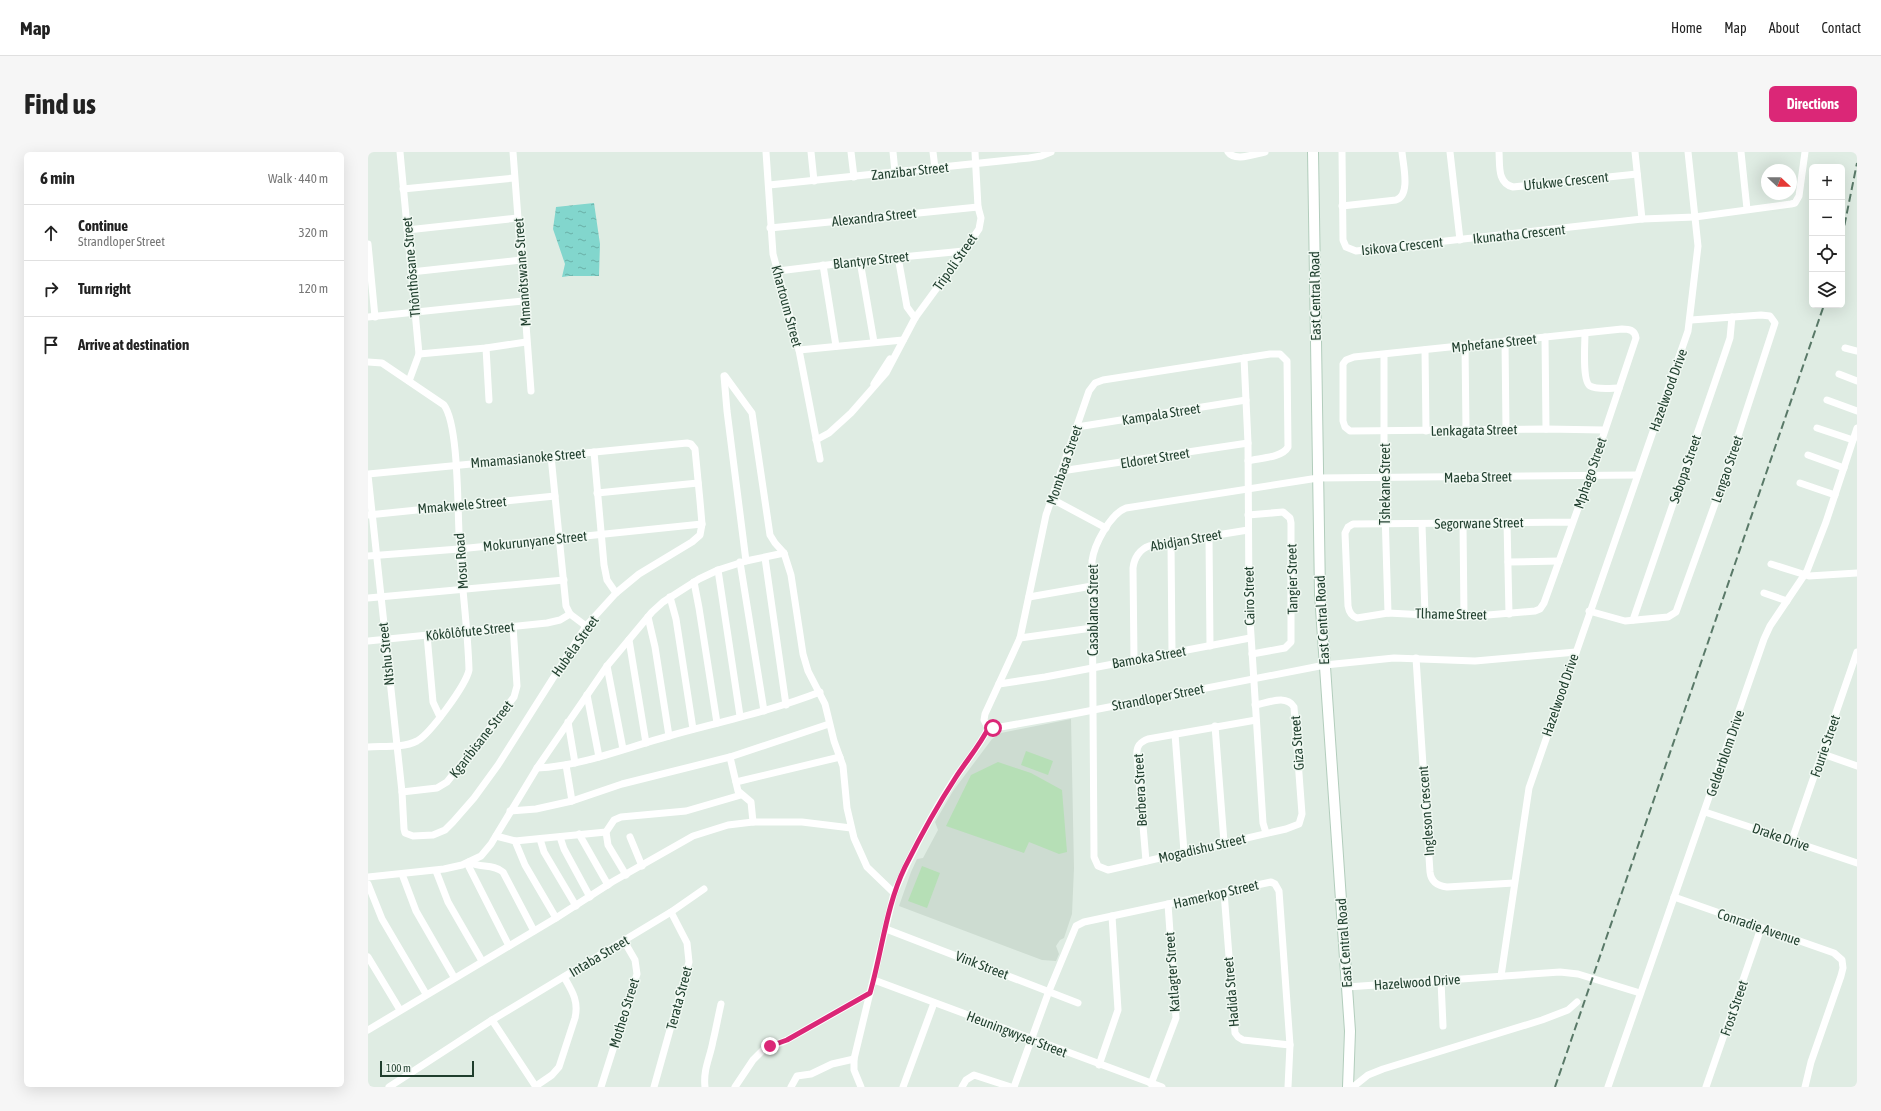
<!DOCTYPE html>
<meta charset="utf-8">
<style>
:root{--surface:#fff;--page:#f6f6f6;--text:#222;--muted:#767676;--line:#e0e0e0;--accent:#db2777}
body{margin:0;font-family:"Asap Condensed",sans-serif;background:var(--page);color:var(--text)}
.controls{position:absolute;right:12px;top:12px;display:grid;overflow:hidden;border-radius:6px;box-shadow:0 4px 16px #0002}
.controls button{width:36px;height:36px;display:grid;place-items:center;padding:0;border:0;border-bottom:1px solid var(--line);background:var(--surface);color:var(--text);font:20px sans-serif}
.compass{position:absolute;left:1393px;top:12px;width:36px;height:36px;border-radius:50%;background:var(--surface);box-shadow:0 4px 16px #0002;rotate:112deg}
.scale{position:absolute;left:12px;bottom:10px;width:94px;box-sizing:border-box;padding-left:4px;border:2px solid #1f3e2d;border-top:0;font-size:11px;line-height:14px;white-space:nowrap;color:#1f3e2d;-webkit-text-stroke:3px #f0f8f2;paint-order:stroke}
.stop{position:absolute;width:12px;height:12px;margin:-9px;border:3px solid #db2777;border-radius:50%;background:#fff}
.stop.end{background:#db2777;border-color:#fff;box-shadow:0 1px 4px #0008}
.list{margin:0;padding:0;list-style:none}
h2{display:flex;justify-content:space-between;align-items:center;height:52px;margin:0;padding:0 16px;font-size:17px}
h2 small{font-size:13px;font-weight:400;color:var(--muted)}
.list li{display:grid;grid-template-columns:26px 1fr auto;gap:12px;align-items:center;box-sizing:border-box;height:56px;padding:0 16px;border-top:1px solid var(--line)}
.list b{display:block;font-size:15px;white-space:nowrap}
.list p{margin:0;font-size:13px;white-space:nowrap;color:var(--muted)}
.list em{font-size:13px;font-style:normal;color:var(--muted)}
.icon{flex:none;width:22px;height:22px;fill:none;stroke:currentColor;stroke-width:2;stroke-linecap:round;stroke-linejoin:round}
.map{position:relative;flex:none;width:1489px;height:935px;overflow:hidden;border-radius:6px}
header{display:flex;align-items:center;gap:24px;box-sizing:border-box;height:56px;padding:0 20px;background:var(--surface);border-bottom:1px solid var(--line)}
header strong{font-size:19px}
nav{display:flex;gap:22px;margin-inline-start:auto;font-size:14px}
.intro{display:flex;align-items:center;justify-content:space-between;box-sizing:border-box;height:96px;padding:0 24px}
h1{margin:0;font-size:28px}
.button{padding:10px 18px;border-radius:6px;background:var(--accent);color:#fff;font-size:14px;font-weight:700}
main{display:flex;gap:24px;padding:0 24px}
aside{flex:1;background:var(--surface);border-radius:6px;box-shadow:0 4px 16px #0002}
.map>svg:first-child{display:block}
.built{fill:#cddcd1}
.grass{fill:#b6dfb6}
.water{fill:url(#water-ripples)}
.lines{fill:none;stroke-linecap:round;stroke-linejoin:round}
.secondary-casing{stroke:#b2cdbc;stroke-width:12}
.street{stroke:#fff;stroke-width:7}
.secondary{stroke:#fff;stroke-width:10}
.rail{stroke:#597968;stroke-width:2;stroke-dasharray:8 4;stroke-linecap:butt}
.route{stroke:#db2777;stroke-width:5}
.labels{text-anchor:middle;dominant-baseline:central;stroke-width:3;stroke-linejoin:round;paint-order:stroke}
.street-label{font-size:14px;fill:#1f3e2d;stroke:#f0f8f2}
</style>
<header>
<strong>Map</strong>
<nav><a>Home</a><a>Map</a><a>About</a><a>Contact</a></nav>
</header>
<div class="intro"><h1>Find us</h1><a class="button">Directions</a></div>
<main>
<aside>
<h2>6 min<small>Walk · 440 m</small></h2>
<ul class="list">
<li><svg class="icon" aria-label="ahead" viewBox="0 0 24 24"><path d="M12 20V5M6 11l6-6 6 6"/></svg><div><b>Continue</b><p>Strandloper Street</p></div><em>320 m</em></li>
<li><svg class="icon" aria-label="right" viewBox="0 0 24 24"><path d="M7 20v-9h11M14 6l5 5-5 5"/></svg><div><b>Turn right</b></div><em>120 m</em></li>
<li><svg class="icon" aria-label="arrive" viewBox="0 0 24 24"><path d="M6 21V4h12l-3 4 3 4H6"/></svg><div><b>Arrive at destination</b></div></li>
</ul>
</aside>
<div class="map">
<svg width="1489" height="935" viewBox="0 0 1489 935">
<defs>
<pattern id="water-ripples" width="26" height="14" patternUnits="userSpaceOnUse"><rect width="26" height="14" fill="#82d6cd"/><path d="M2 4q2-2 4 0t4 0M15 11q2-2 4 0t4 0" fill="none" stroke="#6aafa7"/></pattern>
</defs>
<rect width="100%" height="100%" fill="#dfece3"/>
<path class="built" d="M 703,567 L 706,716 L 704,762 L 696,786 L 692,788 L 688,794 L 691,802 L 688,809 L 674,808 L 531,754 L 543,720 L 549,707 L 555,706 L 570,678 L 567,670 L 585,639 L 624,587 L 633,581 Z"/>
<g class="grass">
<path d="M 658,599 L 685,609 L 680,623 L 653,613 Z"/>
<path d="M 630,610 L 663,621 L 694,638 L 699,700 L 691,702 L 661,690 L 656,701 L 578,674 L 603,623 Z"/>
<path d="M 554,714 L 572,721 L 559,756 L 540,749 Z"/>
</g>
<path class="water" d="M 226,51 L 232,92 L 231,124 L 201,124 L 194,125 L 197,112 L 185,77 L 188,55 Z"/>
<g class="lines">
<g class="secondary-casing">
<path id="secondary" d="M 945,0 L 952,442 L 982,879 L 980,935"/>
</g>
<g class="street">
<path d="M 32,0 L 51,202 L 41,229"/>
<path d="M 145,0 L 163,239"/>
<path d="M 398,0 L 405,102 L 431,198 L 452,307"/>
<path d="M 443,0 L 446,29"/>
<path d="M 483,0 L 486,25"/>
<path d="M 525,0 L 527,20"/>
<path d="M 565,0 L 567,16"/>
<path d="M 860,0 C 867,10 886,2 897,0"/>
<path d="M 974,0 L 975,88 L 978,95 L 988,99 L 1274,67 L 1327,65 L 1423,52 L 1427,51 L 1431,44 L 1437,0"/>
<path d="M 1082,0 L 1092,88"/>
<path d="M 1131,0 C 1132,13 1129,31 1145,35 L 1269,22"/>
<path d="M 1267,0 L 1274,67"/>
<path d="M 1373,0 L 1379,57"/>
<path d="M 401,33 L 661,6 L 673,4 L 683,0"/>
<path d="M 35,37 L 146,26"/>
<path d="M 974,54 L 1028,48 C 1043,43 1035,13 1034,0"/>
<path d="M 402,76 L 610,55"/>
<path d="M 39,78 L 150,66"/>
<path d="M 0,92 L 7,165"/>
<path d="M 530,105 L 539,155 L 547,166"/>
<path d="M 492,109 L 506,190"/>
<path d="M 455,113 L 468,194"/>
<path d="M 410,119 L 492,109 L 596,99"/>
<path d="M 43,120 L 153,108"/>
<path d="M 0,165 L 155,149"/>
<path d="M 1217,181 C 1217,191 1214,229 1222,234 C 1229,238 1244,236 1251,236"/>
<path d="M 1177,185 L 1178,277"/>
<path d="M 1137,189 L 1138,278"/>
<path d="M 1097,194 L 1098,278"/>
<path d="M 118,196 L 121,248"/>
<path d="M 1477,196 L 1489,199"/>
<path d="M 431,198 L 535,188"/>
<path d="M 1057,198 L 1058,279"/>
<path d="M 51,202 L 118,196 L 158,190"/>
<path d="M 1016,203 L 1016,326 L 1020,461"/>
<path d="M 876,206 L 880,291 L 881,452 L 895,671 L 898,681"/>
<path d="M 0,210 L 14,211 L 76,253 C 92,275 89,368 92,399 C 94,438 100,478 101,518 C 98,533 62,582 49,589 C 35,596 15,594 0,595"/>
<path d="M 1471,222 L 1489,229"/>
<path d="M 357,224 L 384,261 L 402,383 L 407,391 L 416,401"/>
<path d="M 506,232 L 522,207"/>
<path d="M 1459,248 L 1489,259"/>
<path d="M 709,275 L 878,248"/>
<path d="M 1449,276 L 1485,288"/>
<path d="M 448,288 L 461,281 L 483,261 L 518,221 L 547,166 L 596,99 L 611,77 L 613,66 L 610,55 L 607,0"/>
<path d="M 226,300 L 236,413 L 239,428 L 248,441"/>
<path d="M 1440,303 L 1476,316"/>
<path d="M 183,304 L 198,454 L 202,462 L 218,474"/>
<path d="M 880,309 C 891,306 914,306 920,295 L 919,209 L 912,202 L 902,202 L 735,228 L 727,231 L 721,239 L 678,363 L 652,486 L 617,562 L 616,568 L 619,574 L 627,576 L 705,562 L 957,513 L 1026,506 L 1107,509 L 1208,500"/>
<path d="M 693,319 L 880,291"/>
<path d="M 0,322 L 319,291 L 323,292 L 327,297 L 332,349 L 334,372 L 332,383 L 324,390 L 271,422 L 248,441 L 218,474 L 130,613 L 106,646 L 85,670 L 77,678 L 65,683 L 45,684 L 37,681 L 36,677 L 34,640 L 0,323"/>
<path d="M 1432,331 L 1467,343"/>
<path d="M 229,341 L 330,331"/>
<path d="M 684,347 L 738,376"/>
<path d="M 0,363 L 187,344"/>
<path d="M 880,363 L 915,360 L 922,366 L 923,371 L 923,490 L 917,496 L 884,502"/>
<path d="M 1139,370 L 1141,462"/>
<path d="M 1205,370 L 985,372 L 980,375 L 977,381 L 980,454 C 981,460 983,464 989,466 L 1020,461 L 1096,465 L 1167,459 L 1172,457 L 1176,451 L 1222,323 L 1268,186 C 1267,178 1261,177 1254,177 L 986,205 L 978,208 L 975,212 L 975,269 L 977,275 L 982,279 L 1178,277 L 1236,278"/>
<path d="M 1054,372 L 1057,462"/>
<path d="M 1095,372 L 1096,465"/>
<path d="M 841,385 L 842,494"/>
<path d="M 803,391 L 804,501"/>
<path d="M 0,404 L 91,397 L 334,372"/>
<path d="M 397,406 L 418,553"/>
<path d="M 378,409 L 416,401 L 423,423 L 435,502 L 440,519 L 457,552 L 466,589 L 475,614 L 479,656 L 486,686 L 499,715 L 526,741"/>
<path d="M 372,410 L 396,559"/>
<path d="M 1140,410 L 1191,409"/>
<path d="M 1403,412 L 1441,424 L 1489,421"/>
<path d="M 350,418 L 372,564"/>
<path d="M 326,430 L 331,456 L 349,571"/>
<path d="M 1396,441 L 1419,449"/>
<path d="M 302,445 L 308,467 L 325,577"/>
<path d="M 661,445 L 724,434"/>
<path d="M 0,446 L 196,428"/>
<path d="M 1221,459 L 1257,469 L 1300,465 L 1308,460 L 1357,324 L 1407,171 L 1402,164 L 1393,163 L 1323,168"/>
<path d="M 280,465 L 287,495 L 301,584"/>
<path d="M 1265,468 L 1358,198 L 1362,186 L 1364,165"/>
<path d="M 59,483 L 65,550 L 72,565"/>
<path d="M 652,486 L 724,476"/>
<path d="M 261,488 L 278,591"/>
<path d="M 0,489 L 179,471 L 192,468 L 202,462"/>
<path d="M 1048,506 L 1062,720 C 1063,730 1070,734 1079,735 L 1146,731"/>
<path d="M 766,508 L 765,416 C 766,406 772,397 781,394 L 880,378"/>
<path d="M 239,514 L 255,597"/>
<path d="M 631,532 L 677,525 L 882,486"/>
<path d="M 219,543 L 231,605"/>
<path d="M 887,553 C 900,551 918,542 926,555 L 934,662 L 931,672 L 918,677 L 740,718 L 730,714 L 726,705 L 724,409 C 726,393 742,362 758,356 L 950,326 L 1269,323"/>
<path d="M 200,570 L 207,611"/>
<path d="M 847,574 L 856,690"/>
<path d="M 807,582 L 816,700"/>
<path d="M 1455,602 L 1489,614"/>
<path d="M 362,605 L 370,639 L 383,650 L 385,670"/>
<path d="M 198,613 L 204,649"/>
<path d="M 169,616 C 214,614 257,596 301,584 C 352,570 403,559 452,540"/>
<path d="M 368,630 L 472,605"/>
<path d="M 34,640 L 69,636 L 79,630 L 146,545 L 149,534 L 145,474"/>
<path d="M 142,659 L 168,657 L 204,649 L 254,632 L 362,605 L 461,572"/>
<path d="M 1337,660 L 1489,711"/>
<path d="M 238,680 L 240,693 L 258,723"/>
<path d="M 211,682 L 240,733"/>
<path d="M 128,684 L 147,689 L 157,713 L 188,766"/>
<path d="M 192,685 L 196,697 L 222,745"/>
<path d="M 262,685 L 274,714"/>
<path d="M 172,687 L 176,700 L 208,754"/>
<path d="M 1424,688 L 1489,500"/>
<path d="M 147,689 L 238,680 L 246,668 L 253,665 L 318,659 L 373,643"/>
<path d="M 778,709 L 769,603 C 768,594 772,590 780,587 L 888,568"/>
<path d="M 101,710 C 111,716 126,712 135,720 L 166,779"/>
<path d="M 99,711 L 141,794"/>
<path d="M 68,719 L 80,750 L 114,809"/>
<path d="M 34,722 L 48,759 L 86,825"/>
<path d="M 0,725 L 76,717 L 94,713 L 113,704 L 123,692 L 169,616 L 239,514 L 284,460 L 295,450 L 331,427 L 350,418 L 378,409 L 359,259 L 356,224"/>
<path d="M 0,732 L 14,767 L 58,842"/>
<path d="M 856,740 L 867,881 L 870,885 L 875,888 L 922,893"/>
<path d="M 1306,745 L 1466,801 L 1474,808 L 1475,816 L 1473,824 L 1443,910 L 1437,935"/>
<path d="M 518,777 L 710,851"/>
<path d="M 0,805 L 32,858"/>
<path d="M 1133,824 L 1161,636 L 1320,179 L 1330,94 L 1320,0"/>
<path d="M 506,828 L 794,935"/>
<path d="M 1073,829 L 1075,874"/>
<path d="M 979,835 L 1192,820 L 1210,822 L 1272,841"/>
<path d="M 124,868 L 168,935"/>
<path d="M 0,878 L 188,766 L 244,730 L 325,684 L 360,673 L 385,670 L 434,670 L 483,676"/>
<path d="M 731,913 L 750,858 L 744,764"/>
<path d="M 783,932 L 808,866 L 800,752"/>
<path d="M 168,934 L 184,923 L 191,915 L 207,866 C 211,849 204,839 196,825"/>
<path d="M 21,935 L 124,868 L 303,760 L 336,737"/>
<path d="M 233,935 L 269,822 L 267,808 L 256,789"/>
<path d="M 286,935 L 321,810 L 319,791 L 303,760"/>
<path d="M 337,935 C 335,917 342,906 345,889 C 348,877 350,865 353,852"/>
<path d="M 367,935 L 385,908 L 395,898 L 419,888 L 502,841"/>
<path d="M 423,935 L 429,924 L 443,922 L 464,912 L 486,907"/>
<path d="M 493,935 L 486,918 L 486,907 L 526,741 C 543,701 563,663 587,626 C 599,609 612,593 621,575"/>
<path d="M 535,935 L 566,851"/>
<path d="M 594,935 L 598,928 L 606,923 L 643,935"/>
<path d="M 646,935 L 681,839 L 708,774 L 716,770 L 903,730 L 907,732 L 911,739 L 922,893 L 920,935"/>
<path d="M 985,935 L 1000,923 L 1015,917 L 1174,868 L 1200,858 L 1209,850"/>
<path d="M 1240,935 L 1396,487 L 1402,474 L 1439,419 L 1458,370 L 1489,276"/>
<path d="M 1338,935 L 1393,776"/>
</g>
<use href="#secondary" class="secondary"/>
<g class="rail">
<path d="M 1474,85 L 1489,11"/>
<path d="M 1187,935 L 1456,153"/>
</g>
</g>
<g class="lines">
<path class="route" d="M 402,894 L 419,888 L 502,841 C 514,800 518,754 537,715 C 552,685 569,654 588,625 C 599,608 612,593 621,575 L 625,576"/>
</g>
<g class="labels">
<g class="street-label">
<text transform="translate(542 19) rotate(-6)">Zanzibar Street</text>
<text transform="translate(1198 29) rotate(-6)">Ufukwe Crescent</text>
<text transform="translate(506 65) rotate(-6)">Alexandra Street</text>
<text transform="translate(1151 82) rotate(-6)">Ikunatha Crescent</text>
<text transform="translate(1034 94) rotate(-6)">Isikova Crescent</text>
<text transform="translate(503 108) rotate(-6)">Blantyre Street</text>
<text transform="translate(587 110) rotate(-55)">Tripoli Street</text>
<text transform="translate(43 115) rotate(-95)">Thônthôsane Street</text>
<text transform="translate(154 120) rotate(-94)">Mmanôtswane Street</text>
<text transform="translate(947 144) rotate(-91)">East Central Road</text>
<text transform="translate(419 154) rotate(75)">Khartoum Street</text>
<text transform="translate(1126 191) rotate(-6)">Mphefane Street</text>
<text transform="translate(1300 238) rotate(-70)">Hazelwood Drive</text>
<text transform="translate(793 262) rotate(-9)">Kampala Street</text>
<text transform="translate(1106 278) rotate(-1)">Lenkagata Street</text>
<text transform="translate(160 306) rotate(-5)">Mmamasianoke Street</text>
<text transform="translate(787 306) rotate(-9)">Eldoret Street</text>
<text transform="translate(696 313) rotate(-71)">Mombasa Street</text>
<text transform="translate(1317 317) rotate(-71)">Sebopa Street</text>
<text transform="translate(1359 317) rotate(-71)">Lengao Street</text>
<text transform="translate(1222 321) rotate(-71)">Mphago Street</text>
<text transform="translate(1110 325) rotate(-1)">Maeba Street</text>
<text transform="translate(1017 332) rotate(-90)">Tshekane Street</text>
<text transform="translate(94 353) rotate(-5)">Mmakwele Street</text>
<text transform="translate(1111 371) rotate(-1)">Segorwane Street</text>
<text transform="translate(818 388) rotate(-10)">Abidjan Street</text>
<text transform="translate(167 389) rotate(-6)">Mokurunyane Street</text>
<text transform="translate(93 409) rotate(-94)">Mosu Road</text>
<text transform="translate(924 427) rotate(-91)">Tangier Street</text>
<text transform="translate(881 444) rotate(-91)">Cairo Street</text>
<text transform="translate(725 458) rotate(-90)">Casablanca Street</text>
<text transform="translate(1083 462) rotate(1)">Tlhame Street</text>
<text transform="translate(954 468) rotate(-93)">East Central Road</text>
<text transform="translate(102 479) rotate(-6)">Kôkôlôfute Street</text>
<text transform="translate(207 494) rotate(-55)">Hubêla Street</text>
<text transform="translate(18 502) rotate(-96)">Ntshu Street</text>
<text transform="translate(781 505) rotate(-10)">Bamoka Street</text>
<text transform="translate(1192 543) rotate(-71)">Hazelwood Drive</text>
<text transform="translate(790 545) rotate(-11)">Strandloper Street</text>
<text transform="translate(113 587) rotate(-52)">Kgaribisane Street</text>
<text transform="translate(929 591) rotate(-94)">Giza Street</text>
<text transform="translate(1457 594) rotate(-71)">Fourie Street</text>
<text transform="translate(1357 601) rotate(-71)">Gelderblom Drive</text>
<text transform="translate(772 638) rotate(-93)">Berbera Street</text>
<text transform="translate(1058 659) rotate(-94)">Ingleson Crescent</text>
<text transform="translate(1413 685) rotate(19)">Drake Drive</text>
<text transform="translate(834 696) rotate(-13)">Mogadishu Street</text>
<text transform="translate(848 742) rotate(-13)">Hamerkop Street</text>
<text transform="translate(1391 775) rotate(19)">Conradie Avenue</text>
<text transform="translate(976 791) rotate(-94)">East Central Road</text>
<text transform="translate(231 804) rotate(-31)">Intaba Street</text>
<text transform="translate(614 813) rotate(21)">Vink Street</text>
<text transform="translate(804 820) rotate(-94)">Katlagter Street</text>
<text transform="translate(1049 830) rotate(-4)">Hazelwood Drive</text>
<text transform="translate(863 840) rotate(-95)">Hadida Street</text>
<text transform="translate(311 846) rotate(-75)">Terata Street</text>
<text transform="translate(1366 856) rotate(-71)">Frost Street</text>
<text transform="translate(256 861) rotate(-73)">Motheo Street</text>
<text transform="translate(649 882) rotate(21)">Heuningwyser Street</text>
</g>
</g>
</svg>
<div class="controls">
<button>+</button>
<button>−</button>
<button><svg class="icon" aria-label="locate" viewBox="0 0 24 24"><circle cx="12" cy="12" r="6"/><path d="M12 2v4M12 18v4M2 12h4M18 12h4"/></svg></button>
<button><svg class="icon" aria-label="layers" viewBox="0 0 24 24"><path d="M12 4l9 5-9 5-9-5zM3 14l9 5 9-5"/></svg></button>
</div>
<svg class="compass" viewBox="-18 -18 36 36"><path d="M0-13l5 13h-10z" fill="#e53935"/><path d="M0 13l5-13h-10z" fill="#767676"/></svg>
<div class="scale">100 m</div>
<div class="stop" style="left:625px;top:576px"></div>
<div class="stop end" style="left:402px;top:894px"></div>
</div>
</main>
